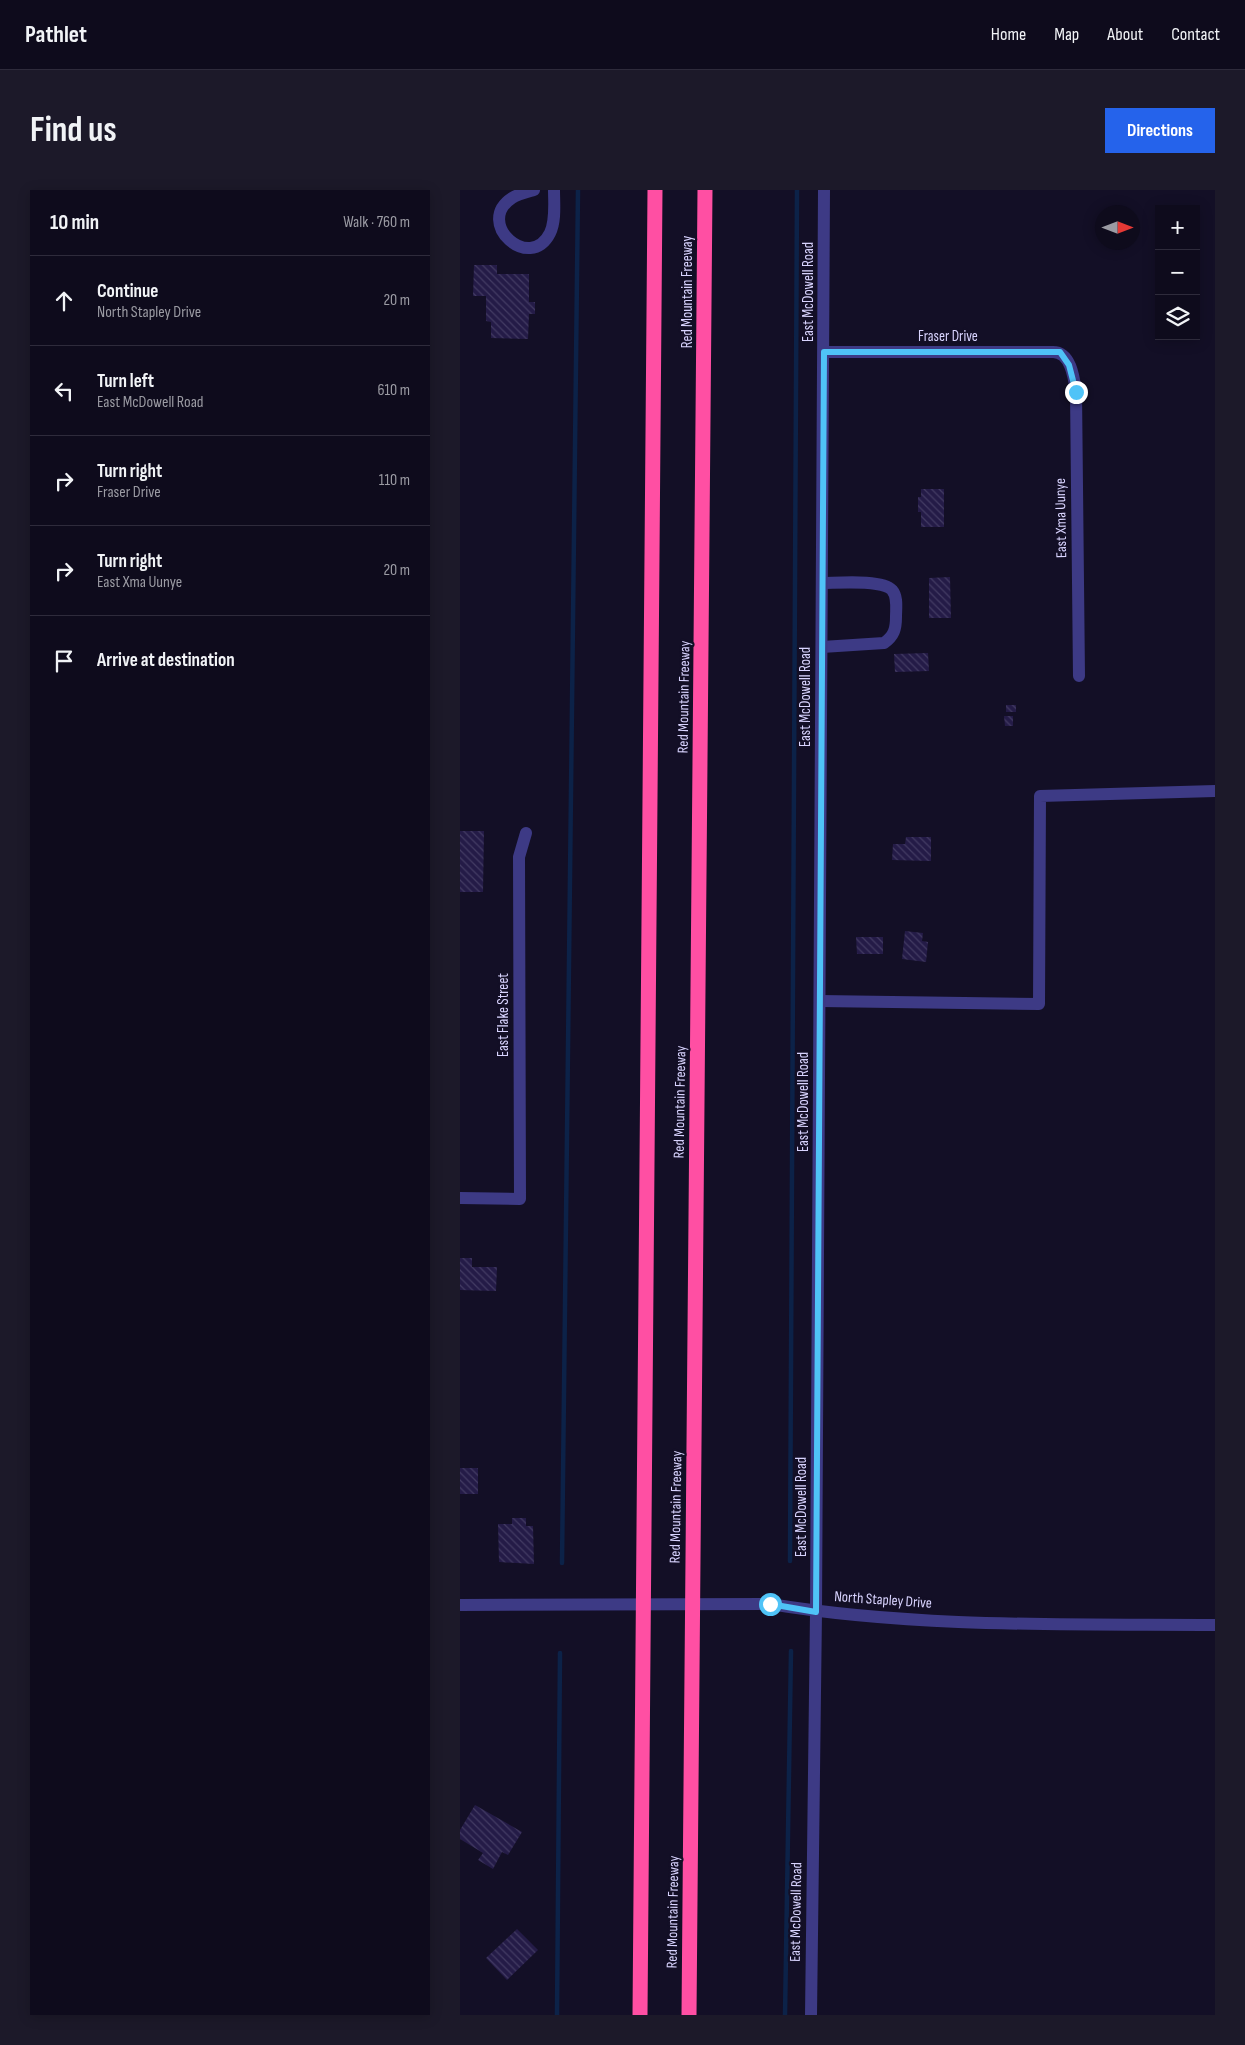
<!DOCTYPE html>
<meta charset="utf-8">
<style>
:root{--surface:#0e0b1c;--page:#1c1929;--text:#f1f3f6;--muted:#9b9ba3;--line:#2e2b3b;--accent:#2563eb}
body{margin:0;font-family:"Sofia Sans Condensed",sans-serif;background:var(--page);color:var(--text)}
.controls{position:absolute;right:15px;top:15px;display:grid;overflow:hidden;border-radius:0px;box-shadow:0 2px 12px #0003}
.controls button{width:45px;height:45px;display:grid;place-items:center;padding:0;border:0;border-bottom:1px solid var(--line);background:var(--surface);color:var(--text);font:25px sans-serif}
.compass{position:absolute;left:635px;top:15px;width:45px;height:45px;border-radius:50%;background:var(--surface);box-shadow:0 2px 12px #0003;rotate:90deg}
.stop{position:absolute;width:15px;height:15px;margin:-11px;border:4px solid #4fc3f7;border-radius:50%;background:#fff}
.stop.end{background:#4fc3f7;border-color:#fff;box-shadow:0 1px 5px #0008}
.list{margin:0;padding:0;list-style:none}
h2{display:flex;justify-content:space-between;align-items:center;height:65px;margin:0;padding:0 20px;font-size:21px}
h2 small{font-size:16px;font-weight:400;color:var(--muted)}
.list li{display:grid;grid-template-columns:32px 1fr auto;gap:15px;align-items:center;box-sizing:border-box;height:90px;padding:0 20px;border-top:1px solid var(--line)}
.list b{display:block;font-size:19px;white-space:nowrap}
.list p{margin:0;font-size:16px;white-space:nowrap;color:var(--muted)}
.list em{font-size:16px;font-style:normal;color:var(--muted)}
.icon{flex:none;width:28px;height:28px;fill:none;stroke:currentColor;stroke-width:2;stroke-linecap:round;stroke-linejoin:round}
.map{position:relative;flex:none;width:755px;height:1825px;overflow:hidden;border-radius:0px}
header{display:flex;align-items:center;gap:30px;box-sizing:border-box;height:70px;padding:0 25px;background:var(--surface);border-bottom:1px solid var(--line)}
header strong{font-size:24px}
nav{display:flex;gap:28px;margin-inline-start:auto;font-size:18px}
.intro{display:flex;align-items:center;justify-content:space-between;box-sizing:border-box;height:120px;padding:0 30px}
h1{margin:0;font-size:35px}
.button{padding:12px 22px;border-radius:0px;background:var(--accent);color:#fff;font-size:18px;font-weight:700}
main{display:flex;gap:30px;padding:0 30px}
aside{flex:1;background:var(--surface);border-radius:0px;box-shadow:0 2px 12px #0003}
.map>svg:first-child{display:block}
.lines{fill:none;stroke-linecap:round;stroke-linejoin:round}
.stream{stroke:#0c2248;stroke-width:4.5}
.building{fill:url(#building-back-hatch)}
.minor{stroke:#3d3a85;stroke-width:12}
.highway{stroke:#ff4fa3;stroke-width:15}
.route{stroke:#4fc3f7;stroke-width:6}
.labels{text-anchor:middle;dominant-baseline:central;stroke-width:4.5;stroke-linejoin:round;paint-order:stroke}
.street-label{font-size:15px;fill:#d9d4ff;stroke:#130f26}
</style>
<header>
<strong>Pathlet</strong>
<nav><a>Home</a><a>Map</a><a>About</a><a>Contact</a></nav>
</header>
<div class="intro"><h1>Find us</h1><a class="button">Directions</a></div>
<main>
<aside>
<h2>10 min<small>Walk · 760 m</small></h2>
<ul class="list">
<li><svg class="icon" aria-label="ahead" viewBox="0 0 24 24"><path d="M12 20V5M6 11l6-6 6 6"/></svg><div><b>Continue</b><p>North Stapley Drive</p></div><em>20 m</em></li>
<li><svg class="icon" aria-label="left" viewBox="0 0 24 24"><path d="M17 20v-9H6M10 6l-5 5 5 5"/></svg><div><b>Turn left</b><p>East McDowell Road</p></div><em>610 m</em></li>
<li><svg class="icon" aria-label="right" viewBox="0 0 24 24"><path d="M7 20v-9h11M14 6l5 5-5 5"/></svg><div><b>Turn right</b><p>Fraser Drive</p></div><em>110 m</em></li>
<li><svg class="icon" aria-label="right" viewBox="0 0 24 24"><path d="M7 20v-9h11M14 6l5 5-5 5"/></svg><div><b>Turn right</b><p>East Xma Uunye</p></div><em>20 m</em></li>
<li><svg class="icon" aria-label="arrive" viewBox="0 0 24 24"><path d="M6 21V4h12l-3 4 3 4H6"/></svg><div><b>Arrive at destination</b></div></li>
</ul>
</aside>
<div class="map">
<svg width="755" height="1825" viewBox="0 0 755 1825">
<defs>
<pattern id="building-back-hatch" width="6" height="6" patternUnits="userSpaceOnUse" patternTransform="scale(1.25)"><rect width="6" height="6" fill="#241b47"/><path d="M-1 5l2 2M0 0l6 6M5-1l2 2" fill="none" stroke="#433b63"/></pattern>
</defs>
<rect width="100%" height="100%" fill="#130f26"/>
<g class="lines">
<g class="stream">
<path d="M 330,1371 L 337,0"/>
<path d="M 102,1373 L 118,0"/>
<path d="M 97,1825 L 100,1463"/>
<path d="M 325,1825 L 331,1461"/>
</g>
</g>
<g class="building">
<path d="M 14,75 L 37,75 L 37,84 L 69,84 L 69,112 L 75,112 L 75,124 L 69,124 L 68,149 L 31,148 L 31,132 L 26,131 L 26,106 L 13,106 Z"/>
<path d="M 461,299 L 484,299 L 484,337 L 461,337 L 461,322 L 458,322 L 458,307 L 461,307 Z"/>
<path d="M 490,387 L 491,428 L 469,428 L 469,388 Z"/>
<path d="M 468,463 L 469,481 L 435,482 L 434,464 Z"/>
<rect x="546" y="515" width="10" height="7"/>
<path d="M 544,526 L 553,526 L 553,536 L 545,536 Z"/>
<path d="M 0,641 L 24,641 L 23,702 L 0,702 Z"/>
<path d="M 446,647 L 471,647 L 471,671 L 432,670 L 433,654 L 445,654 Z"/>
<path d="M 445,741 L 463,743 L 462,751 L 468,752 L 466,772 L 442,769 Z"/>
<path d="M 396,747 L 423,747 L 423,764 L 397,764 Z"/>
<path d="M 0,1068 L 12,1068 L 12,1077 L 37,1077 L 36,1101 L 0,1100 Z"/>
<rect x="0" y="1278" width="18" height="26"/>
<path d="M 52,1328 L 66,1328 L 66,1336 L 73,1336 L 74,1374 L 39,1372 L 38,1334 L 52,1334 Z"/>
<path d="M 15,1615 L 62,1642 L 48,1665 L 42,1662 L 33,1679 L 18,1670 L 23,1663 L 0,1649 L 0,1640 Z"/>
<path d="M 57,1739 L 78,1760 L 47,1790 L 26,1768 Z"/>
</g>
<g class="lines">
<g class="minor">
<path d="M 74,0 C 67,2 58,4 52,8 C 14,33 70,83 90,43 C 96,31 94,13 94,0"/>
<path d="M 364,162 L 593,162 C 611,162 614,188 616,202 L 619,486"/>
<path d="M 362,457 L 424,453 C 434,446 436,439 436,427 C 436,418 438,407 432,400 C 422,389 377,393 362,393"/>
<path d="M 360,811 L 579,814 L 580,606 L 755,601"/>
<path d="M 0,1008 L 60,1009 L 59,667 L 66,643"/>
<path d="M 0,1415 L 310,1414 C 457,1438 607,1434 755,1435"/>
<path d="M 351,1825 L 356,1422 L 364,0"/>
</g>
<g class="highway">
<path d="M 180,1825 L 195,0"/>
<path d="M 229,1825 L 245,0"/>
</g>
</g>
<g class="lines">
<path class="route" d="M 310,1414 L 356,1422 L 364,162 L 600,162 L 609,175 L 616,202"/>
</g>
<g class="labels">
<g class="street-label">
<text transform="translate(227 102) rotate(-90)">Red Mountain Freeway</text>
<text transform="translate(348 102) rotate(-90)">East McDowell Road</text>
<text x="488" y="146">Fraser Drive</text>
<text transform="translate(601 328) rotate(-91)">East Xma Uunye</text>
<text transform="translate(224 507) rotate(-89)">Red Mountain Freeway</text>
<text transform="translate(345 507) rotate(-90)">East McDowell Road</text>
<text transform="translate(43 825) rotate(-90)">East Flake Street</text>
<text transform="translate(220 912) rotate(-89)">Red Mountain Freeway</text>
<text transform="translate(343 912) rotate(-90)">East McDowell Road</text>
<text transform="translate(216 1317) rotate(-89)">Red Mountain Freeway</text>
<text transform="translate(341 1317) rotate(-90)">East McDowell Road</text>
<text transform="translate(423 1410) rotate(4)">North Stapley Drive</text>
<text transform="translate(213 1722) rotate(-89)">Red Mountain Freeway</text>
<text transform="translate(336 1722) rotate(-89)">East McDowell Road</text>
</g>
</g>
</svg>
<div class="controls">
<button>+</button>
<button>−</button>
<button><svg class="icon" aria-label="layers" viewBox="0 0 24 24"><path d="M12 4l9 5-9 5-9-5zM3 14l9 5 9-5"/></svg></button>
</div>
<svg class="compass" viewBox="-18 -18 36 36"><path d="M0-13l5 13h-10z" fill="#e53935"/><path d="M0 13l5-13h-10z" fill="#9b9ba3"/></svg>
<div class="stop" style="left:310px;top:1414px"></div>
<div class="stop end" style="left:616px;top:202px"></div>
</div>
</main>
